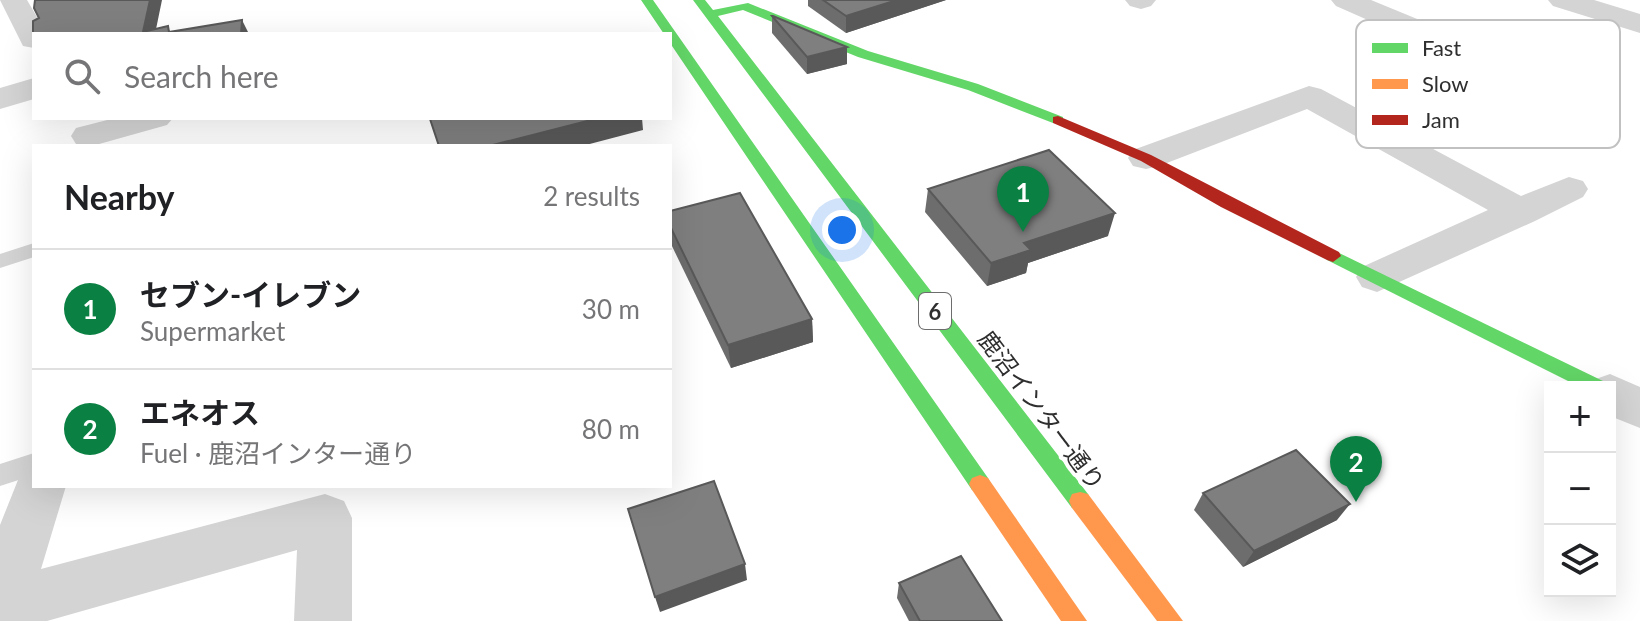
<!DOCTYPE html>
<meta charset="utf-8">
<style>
:root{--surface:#fff;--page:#f2f2f2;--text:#202124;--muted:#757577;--line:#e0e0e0;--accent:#0b8043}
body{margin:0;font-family:Lato,"Noto Sans JP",sans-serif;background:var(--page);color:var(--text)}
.controls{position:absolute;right:24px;bottom:24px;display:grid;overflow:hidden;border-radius:0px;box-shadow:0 8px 32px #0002}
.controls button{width:72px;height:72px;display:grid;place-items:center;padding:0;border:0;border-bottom:2px solid var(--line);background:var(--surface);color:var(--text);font:40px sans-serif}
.you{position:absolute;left:842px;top:230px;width:28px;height:28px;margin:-20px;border:6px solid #fff;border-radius:50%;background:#1a73e8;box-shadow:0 0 0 12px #1a73e833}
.badge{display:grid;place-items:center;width:52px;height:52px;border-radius:50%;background:var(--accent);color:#fff;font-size:26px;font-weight:700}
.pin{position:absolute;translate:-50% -66px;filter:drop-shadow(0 2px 4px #0008)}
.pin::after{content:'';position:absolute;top:42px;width:28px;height:24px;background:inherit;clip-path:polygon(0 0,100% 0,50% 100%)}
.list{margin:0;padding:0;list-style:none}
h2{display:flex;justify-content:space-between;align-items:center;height:104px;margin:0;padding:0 32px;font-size:34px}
h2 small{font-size:26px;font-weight:400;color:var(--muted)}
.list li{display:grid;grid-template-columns:52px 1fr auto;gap:24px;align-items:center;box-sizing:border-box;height:120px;padding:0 32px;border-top:2px solid var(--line)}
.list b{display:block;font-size:30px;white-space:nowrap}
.list p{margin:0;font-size:26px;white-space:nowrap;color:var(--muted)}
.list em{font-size:26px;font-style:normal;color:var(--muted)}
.icon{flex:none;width:44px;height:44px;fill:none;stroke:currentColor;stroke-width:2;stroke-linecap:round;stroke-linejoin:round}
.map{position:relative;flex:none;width:1640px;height:621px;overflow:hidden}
.search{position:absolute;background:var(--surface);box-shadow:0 8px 32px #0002;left:32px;top:32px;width:640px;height:88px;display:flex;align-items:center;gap:20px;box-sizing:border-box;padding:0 28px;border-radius:0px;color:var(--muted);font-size:30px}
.panel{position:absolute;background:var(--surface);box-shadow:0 8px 32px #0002;left:32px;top:144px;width:640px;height:344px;border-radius:0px}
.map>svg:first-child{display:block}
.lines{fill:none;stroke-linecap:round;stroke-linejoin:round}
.lane{fill:#d4d4d4;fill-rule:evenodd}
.street{fill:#d4d4d4;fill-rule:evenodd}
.fast{fill:#63d668;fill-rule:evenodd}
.slow{fill:#ff974d;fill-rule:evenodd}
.jam{fill:#b3261e;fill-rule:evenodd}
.wall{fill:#6d6d6d}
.shaded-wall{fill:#595959}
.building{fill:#7f7f7f;stroke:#595959;stroke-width:2}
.labels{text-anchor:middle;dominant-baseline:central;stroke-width:8;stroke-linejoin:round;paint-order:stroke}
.shield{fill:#fff;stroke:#6d6d6d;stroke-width:2}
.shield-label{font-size:22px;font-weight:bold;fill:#2f2f2f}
.street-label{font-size:24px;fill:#2f2f2f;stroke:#fff}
.key{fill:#fff;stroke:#c1c1c1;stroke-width:2}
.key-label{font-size:22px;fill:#2f2f2f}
</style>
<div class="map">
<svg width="1640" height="621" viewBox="0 0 1640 621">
<rect width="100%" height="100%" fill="#fff"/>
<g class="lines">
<g class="lane">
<path d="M 34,243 L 34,257 L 0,268 L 0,254 Z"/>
<path d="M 34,453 L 34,475 L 0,486 L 0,464 Z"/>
</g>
<g class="street">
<path d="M 0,0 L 27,0 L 47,34 L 34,34 L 34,48 L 23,46 Z"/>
<path d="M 1125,0 L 1156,0 L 1151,6 L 1141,9 L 1130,6 Z"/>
<path d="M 1331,0 L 1371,0 L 1444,30 L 1449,37 L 1442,45 L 1451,58 L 1605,128 L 1610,136 L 1605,144 L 1592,147 L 1579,144 L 1427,72 L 1408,43 L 1411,39 L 1336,6 Z"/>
<path d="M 1548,0 L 1594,0 L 1640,14 L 1640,33 L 1553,6 Z"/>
<path d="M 34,78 L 34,99 L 0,109 L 0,88 Z"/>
<path d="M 1309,86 L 1321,89 L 1521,196 L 1569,177 L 1583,181 L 1588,189 L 1583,197 L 1535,221 L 1377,292 L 1362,287 L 1356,277 L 1362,267 L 1488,210 L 1307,109 L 1159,166 L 1146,169 L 1133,166 L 1128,158 L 1133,150 Z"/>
<path d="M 115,118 L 173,118 L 167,125 L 92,146 L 76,144 L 71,136 L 76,128 Z"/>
<path d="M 1610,374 L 1640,387 L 1640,428 L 1610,416 L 1610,387 L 1589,387 L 1593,380 Z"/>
<path d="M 34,466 L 34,486 L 66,486 L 41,569 L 325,494 L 344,501 L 352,518 L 352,621 L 294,621 L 297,550 L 47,621 L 0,621 L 0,525 L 22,470 Z"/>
</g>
<g class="fast">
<path d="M 641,0 L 653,0 L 988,478 L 991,484 L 988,490 L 980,493 L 972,490 L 670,43 L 670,34 L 664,34 Z"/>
<path d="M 693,0 L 705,0 L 713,10 L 748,3 L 868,51 L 978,84 L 1063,117 L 1063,123 L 1053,123 L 968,90 L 858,57 L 743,10 L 718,16 L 1088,494 L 1091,501 L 1088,508 L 1080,510 L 1072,508 Z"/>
<path d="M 1333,250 L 1605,382 L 1608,387 L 1580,387 L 1327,260 L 1325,256 L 1327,252 Z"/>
</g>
<g class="slow">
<path d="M 980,475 L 988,478 L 1087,621 L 1061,621 L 972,490 L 969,484 L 972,478 Z"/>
<path d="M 1080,492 L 1088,494 L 1183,621 L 1157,621 L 1072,508 L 1069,501 L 1072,494 Z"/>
</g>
<path class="jam" d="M 1058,116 L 1151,155 L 1339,252 L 1341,256 L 1333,262 L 1327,260 L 1221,207 L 1141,161 L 1053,123 L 1053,117 Z"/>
</g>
<g class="wall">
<path d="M 808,0 L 946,0 L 846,33 L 808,6 Z"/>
<path d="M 772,16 L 847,64 L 807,74 L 772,33 Z"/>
<path d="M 928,189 L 1108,236 L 1028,263 L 1026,273 L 987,286 L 925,212 Z"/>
<path d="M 670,211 L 812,319 L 813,342 L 731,368 L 670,242 Z"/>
<path d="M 1203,493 L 1337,520 L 1243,567 L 1194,510 Z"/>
<path d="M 899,583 L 1002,621 L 909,621 L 897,598 Z"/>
</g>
<g class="shaded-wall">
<path d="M 150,0 L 162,0 L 155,34 L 143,32 Z"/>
<path d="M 897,0 L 946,0 L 846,33 L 846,16 Z"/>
<path d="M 242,20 L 249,34 L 241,34 Z"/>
<path d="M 847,47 L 847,64 L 807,74 L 807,57 Z"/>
<path d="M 599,118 L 642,118 L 643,130 L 582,146 L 489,146 Z"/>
<path d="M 1115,213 L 1108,236 L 1028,263 L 1026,273 L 987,286 L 991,263 L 1024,243 Z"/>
<path d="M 812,319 L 813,342 L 731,368 L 728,345 Z"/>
<path d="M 1350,504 L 1337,520 L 1243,567 L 1254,551 Z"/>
<path d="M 745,564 L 747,580 L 660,612 L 655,597 Z"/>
</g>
<g class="building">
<path d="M 35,0 L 150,0 L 143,32 L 168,26 L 169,32 L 242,20 L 241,34 L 34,34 L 33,32 L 33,21 L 39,18 L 34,8 Z"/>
<path d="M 823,0 L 897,0 L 846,16 Z"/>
<path d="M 772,16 L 773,16 L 847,47 L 807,57 Z"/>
<path d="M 433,118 L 599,118 L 489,146 L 439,146 L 430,119 Z"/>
<path d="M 1049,150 L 1115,213 L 1024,243 L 1031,250 L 991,263 L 928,189 Z"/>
<path d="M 740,193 L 812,319 L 728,345 L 670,226 L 670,211 Z"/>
<path d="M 1296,450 L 1350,504 L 1254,551 L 1203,493 Z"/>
<path d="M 714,481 L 745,564 L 655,597 L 628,509 Z"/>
<path d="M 961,556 L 1002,621 L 920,621 L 899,583 Z"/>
</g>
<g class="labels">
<rect class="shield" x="919" y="293" width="32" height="36" rx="6"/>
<g class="shield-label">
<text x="935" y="311">6</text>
</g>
<g class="street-label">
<text transform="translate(1042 410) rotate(53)">鹿沼インター通り</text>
</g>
</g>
<rect x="1356" y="20" width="264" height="128" rx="12" class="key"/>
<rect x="1372" y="43" width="36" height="10" fill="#63d668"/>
<rect x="1372" y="79" width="36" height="10" fill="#ff974d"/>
<rect x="1372" y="115" width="36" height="10" fill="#b3261e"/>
<g class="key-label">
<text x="1422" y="56">Fast</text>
<text x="1422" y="92">Slow</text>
<text x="1422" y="128">Jam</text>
</g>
</svg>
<div class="controls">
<button>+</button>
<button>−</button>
<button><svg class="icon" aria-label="layers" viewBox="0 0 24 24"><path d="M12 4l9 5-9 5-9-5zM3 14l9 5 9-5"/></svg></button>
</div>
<div class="you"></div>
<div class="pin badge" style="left:1023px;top:232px">1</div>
<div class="pin badge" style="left:1356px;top:502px">2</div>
<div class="search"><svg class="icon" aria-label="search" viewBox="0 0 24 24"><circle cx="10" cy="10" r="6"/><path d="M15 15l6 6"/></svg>Search here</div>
<section class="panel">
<h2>Nearby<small>2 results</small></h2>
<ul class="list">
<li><span class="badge">1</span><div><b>セブン-イレブン</b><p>Supermarket</p></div><em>30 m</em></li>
<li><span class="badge">2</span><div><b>エネオス</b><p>Fuel · 鹿沼インター通り</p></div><em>80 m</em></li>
</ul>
</section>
</div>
